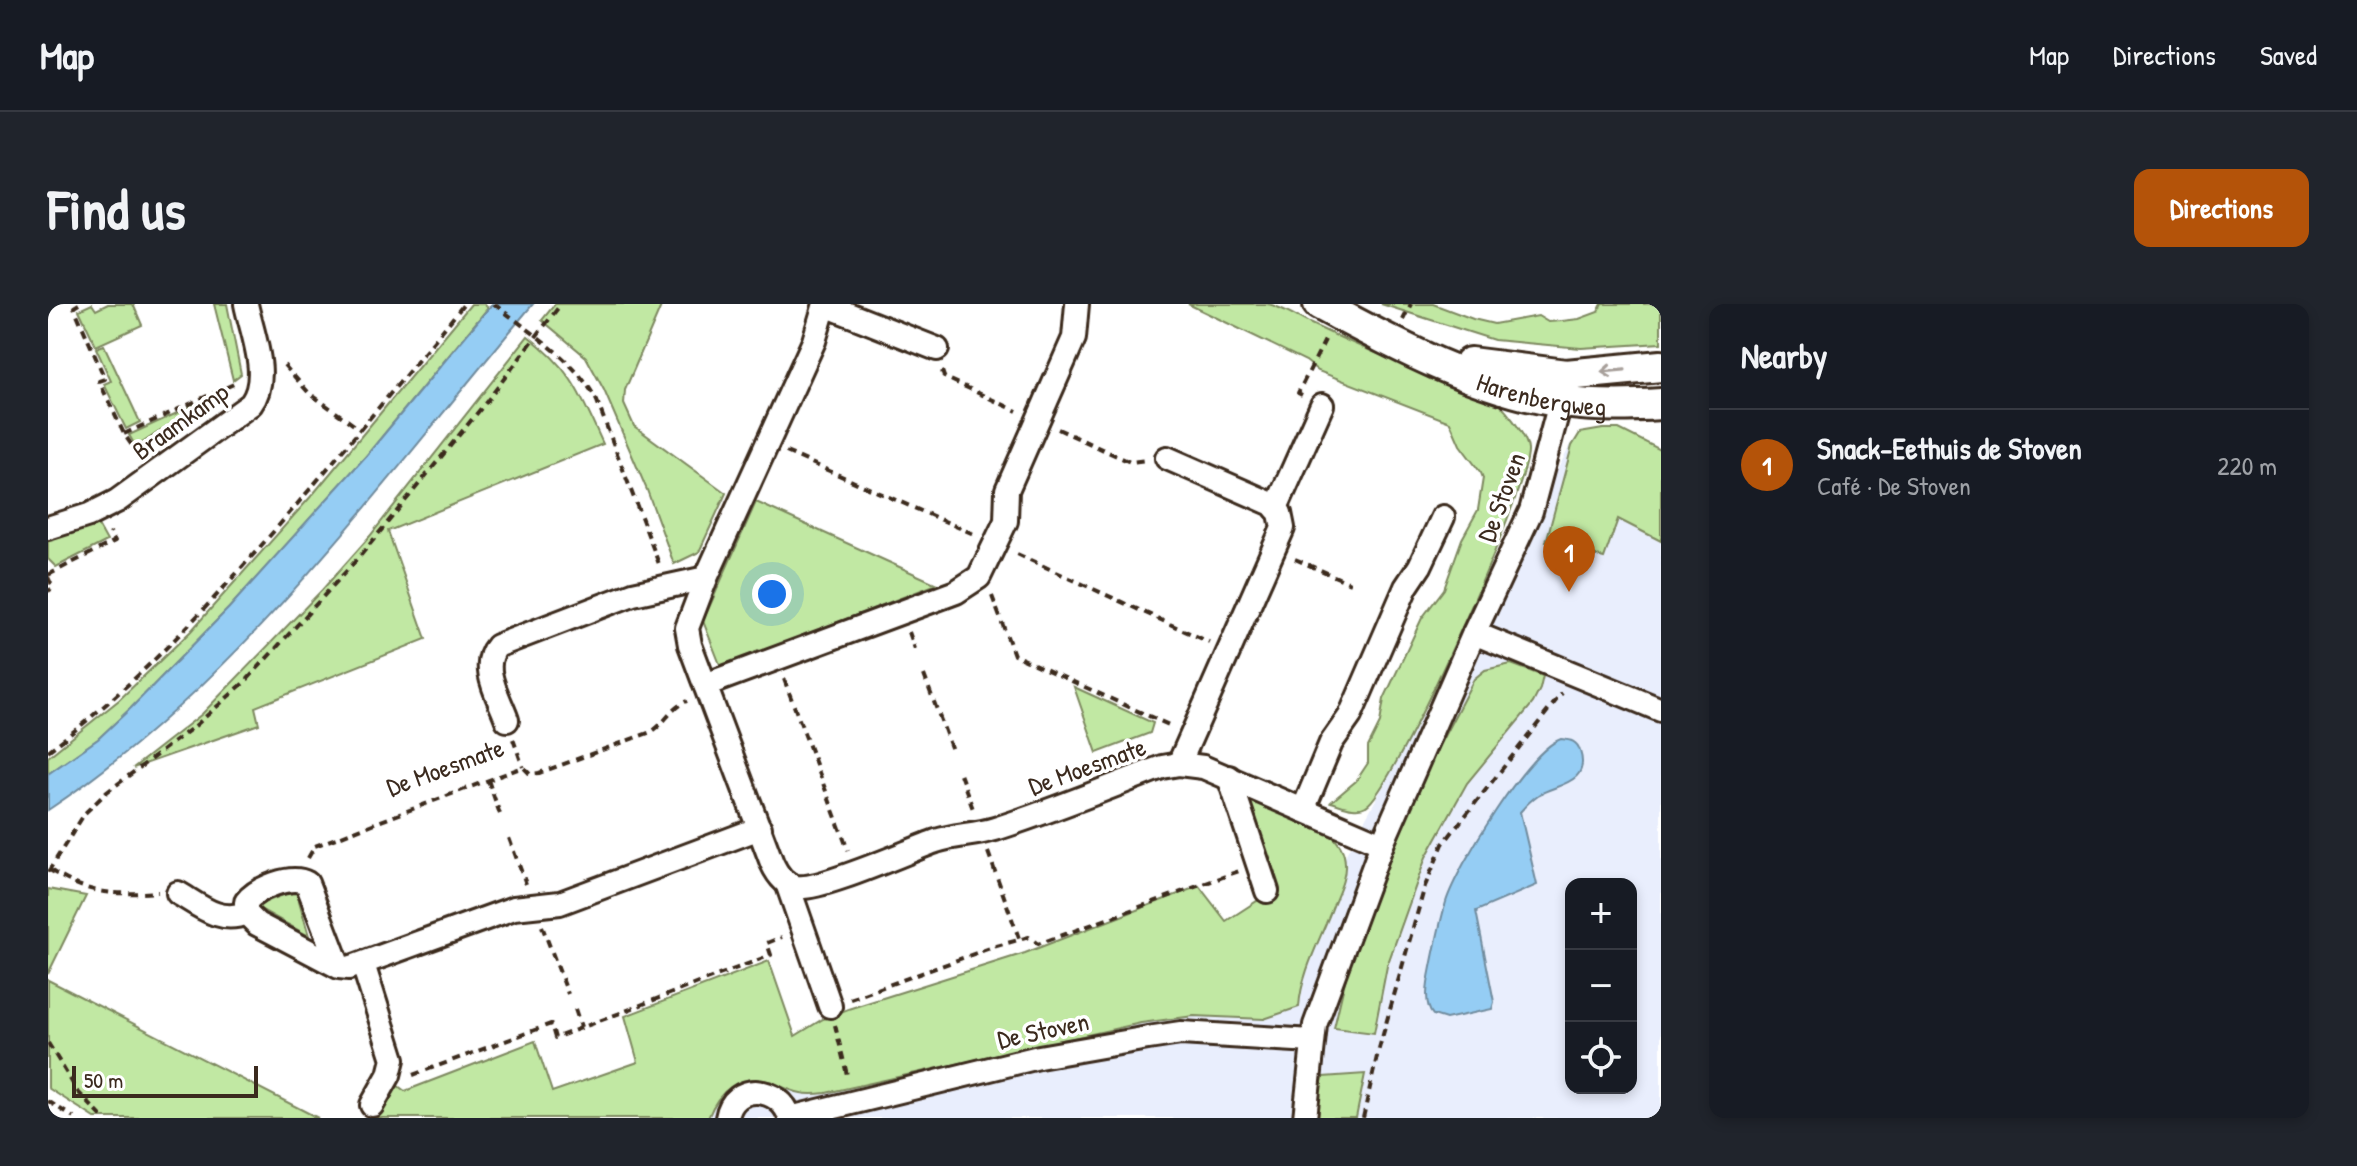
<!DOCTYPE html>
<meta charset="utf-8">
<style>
:root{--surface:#171b24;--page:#20242c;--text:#f1f3f6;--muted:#9ea1a6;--line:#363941;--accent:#b45309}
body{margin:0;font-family:"Patrick Hand",sans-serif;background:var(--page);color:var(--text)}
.controls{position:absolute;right:24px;bottom:24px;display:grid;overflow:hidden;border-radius:16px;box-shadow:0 4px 12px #0003}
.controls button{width:72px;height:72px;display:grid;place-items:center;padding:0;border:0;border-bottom:2px solid var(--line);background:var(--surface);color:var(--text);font:40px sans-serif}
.scale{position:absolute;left:24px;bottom:20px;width:186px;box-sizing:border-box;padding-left:8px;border:4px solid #3b2a1e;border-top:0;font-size:22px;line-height:28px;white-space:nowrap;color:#3b2a1e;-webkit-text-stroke:6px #fff;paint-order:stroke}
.you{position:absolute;left:724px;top:290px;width:28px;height:28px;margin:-20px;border:6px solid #fff;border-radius:50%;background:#1a73e8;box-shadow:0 0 0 12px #1a73e833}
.badge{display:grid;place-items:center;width:52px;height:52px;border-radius:50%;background:var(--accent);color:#fff;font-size:26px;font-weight:700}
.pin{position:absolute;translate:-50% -66px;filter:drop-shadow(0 2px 4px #0008)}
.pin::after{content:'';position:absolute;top:42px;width:28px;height:24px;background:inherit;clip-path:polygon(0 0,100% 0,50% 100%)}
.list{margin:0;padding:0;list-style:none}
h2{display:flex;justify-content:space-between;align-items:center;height:104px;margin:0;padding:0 32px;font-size:34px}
h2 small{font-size:26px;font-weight:400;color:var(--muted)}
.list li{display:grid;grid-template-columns:52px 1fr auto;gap:24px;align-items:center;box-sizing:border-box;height:112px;padding:0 32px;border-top:2px solid var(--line)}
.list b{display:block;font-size:30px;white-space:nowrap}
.list p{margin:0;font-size:26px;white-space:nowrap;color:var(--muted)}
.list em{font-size:26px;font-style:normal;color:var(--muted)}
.icon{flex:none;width:44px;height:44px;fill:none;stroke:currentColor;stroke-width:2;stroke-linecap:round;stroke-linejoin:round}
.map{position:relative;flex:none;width:1613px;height:814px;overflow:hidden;border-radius:16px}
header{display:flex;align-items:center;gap:48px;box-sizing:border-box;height:112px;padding:0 40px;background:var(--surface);border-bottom:2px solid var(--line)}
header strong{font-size:38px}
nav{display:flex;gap:44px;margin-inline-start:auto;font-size:28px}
.intro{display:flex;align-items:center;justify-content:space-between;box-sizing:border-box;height:192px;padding:0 48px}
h1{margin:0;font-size:56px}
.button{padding:20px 36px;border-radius:16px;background:var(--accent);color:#fff;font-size:28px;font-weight:700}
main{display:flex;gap:48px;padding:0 48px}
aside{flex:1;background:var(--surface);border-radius:16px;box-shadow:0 4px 12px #0003}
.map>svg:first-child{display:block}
.built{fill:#e9eefd;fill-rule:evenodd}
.green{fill:#c1e8a3;stroke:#7e8960;stroke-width:2}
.water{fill:#95cdf4;stroke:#718c9e;stroke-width:2}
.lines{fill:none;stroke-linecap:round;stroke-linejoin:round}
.street-casing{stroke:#3b2a1e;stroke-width:28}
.secondary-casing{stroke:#3b2a1e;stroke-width:36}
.path{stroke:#3b2a1e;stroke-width:4;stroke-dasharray:8 6;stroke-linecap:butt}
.street{stroke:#fff;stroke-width:22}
.secondary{stroke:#fff;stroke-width:30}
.oneway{stroke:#a79f9a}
.labels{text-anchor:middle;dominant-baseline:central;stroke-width:7;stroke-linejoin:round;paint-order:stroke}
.street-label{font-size:26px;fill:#3b2a1e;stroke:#fff}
</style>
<header>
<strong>Map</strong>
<nav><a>Map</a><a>Directions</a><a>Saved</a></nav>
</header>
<div class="intro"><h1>Find us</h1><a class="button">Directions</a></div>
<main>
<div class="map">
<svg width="1613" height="814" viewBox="0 0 1613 814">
<rect width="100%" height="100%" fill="#fff"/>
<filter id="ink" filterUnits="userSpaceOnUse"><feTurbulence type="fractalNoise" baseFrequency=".0125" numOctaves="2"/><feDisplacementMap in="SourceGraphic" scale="16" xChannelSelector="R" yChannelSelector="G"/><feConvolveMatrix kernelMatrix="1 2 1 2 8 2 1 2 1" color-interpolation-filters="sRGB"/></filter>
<g filter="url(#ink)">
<path class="built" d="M 1525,137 L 1613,159 L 1613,814 L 602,814 L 689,766 L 1215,701 ZM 1523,580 L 1583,580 L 1583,784 L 1523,784 Z"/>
<g class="green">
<path d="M 44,0 L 48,6 L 60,0 L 85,0 L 94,21 L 48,42 L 31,6 Z"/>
<path d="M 166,0 L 179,0 L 193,70 L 185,76 Z"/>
<path d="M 423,0 L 436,0 L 440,4 L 318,152 L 181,304 L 84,403 L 50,435 L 0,470 L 0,453 L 71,396 L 143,327 L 266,189 Z"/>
<path d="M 507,0 L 614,0 L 577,86 L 576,100 L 586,122 L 678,189 L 651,248 L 626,260 L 599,186 L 556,86 L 538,53 L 494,16 Z"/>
<path d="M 1140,0 C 1166,0 1194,0 1219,0 C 1233,2 1250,14 1263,20 C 1301,38 1340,55 1380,69 C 1400,77 1425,82 1443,93 C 1455,101 1479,131 1480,146 C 1483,180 1345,488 1318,502 C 1308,508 1294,501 1283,498 L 1308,477 L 1320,459 L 1320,443 L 1332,419 L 1336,395 L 1374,314 L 1396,285 L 1414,235 L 1430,206 L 1435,174 L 1433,169 L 1412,141 L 1402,118 L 1270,67 L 1258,57 Z"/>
<path d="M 1333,0 L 1385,0 L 1425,15 L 1446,20 L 1490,12 L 1500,18 L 1514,17 L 1531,15 L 1550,8 L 1554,0 L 1613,0 L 1613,39 L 1533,44 L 1446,36 Z"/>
<path d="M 480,32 C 525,67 532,90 555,140 L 340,227 L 378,335 L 207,403 L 211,420 L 85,464 L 154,410 L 274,286 L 322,232 Z"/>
<path d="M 56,41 L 92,118 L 78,125 L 56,80 L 63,77 L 48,44 Z"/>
<path d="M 162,94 L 88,143 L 81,131 Z"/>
<path d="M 1555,125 L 1571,125 L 1613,146 L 1613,237 L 1570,215 L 1556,254 L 1498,238 L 1524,142 L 1532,129 Z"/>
<path d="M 708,198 L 889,280 L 673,363 L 655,317 Z"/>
<path d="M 49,219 L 59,237 L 8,263 L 0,255 L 0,236 Z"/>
<path d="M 1463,360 L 1495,372 L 1492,385 L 1485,399 L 1419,479 L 1378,553 L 1339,662 L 1326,729 L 1286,724 L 1300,664 L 1319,608 L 1374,474 L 1426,375 L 1437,366 Z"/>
<path d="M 1026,383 L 1105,419 L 1102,429 L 1049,449 Z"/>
<path d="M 1201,489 L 1280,528 C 1290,537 1297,546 1297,560 C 1298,574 1290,589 1285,602 C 1273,634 1253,669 1251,703 L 1216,715 L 1146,712 L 1093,719 L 778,789 C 770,790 761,791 753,789 C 742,787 733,782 723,778 C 692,767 670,788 660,814 L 325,814 L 346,779 L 357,787 L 487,737 L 504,788 L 590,758 L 577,712 L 721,657 L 747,732 L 775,715 L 800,705 L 977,649 L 1151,582 L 1178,617 L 1209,597 L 1223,593 L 1197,497 Z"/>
<path d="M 0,585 L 38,592 L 0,670 Z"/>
<path d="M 248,586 L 261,632 L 207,602 Z"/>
<path d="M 0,676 L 270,814 L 47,814 L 0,784 Z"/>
<path d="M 1317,770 L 1308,814 L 1267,814 L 1275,773 Z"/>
</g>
<g class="water">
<path d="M 444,0 L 485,0 C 337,175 193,378 0,506 L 0,470 L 50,435 L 84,403 L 181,304 L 318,152 Z"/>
<path d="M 1513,435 C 1523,436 1529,437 1532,447 C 1543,480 1508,480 1490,491 C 1483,496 1477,502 1472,508 L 1489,581 L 1428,607 L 1446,698 L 1444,705 L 1398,715 L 1385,711 C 1374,698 1381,674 1384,658 C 1388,638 1392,618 1398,598 C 1409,563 1480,446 1513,435 Z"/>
</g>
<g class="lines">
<g class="street-casing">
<g id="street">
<path d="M 777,0 L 766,37 L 658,274 L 639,324 L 642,341 L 724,559 C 729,570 736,581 749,583 C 772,587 860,547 888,537 C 907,531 927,531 947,525 C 1004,507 1059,484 1114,463 L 1131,460 L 1155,463 L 1334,540"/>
<path d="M 777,1 L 889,45"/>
<path d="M 1119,154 L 1224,200 L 1232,209 L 1235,224 L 1131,460"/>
<path d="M 1228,204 L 1274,101"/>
<path d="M 0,224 L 41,211 L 69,197 L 203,100 C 223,73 204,30 198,0"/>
<path d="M 1426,329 L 1613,406"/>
<path d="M 657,381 L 908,288 L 931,273 L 958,217 L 959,186 L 1026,34 L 1029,0"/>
<path d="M 459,416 C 451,393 431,363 449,342 L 585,290 L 658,274"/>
<path d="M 1181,473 L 1219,587"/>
<path d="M 1255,506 L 1283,439 L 1302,412 L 1358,283 L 1372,262 L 1395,213"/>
<path d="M 739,579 L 782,702"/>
<path d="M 130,589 C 152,602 172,620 198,609"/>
<path d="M 315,660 L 345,755 L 341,771 L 324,801"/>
<path d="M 291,663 L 209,620 L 198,609 L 198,598 C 209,584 243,570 259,579 L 291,663 L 301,664 L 466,604 L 512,599 L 712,524"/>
<path d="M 679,814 C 685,777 733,782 742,814"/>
<path d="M 742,814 L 991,753 L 1100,734 L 1133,729 L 1264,737"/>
<path d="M 1257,814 L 1267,721 L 1334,540 L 1426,329 L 1483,207 L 1516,84"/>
</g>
</g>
<g class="secondary-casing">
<g id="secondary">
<path id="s1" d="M 1271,0 C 1345,40 1431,86 1515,98 C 1547,103 1580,102 1613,100"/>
<path d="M 1422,59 L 1518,71 L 1613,62"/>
</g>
</g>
<g class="path">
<path d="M 31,0 L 26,3 L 57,75 L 51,77 L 76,130 L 92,153"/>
<path d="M 446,0 C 482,28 528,56 549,97 L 611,260"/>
<path d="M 1355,16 L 1363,0"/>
<path d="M 236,61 L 261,89 L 313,126"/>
<path d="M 894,67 L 896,73 L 969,107"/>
<path d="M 1254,91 L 1250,89 L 1278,34"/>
<path d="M 1010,125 L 1082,158 L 1098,156"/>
<path d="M 76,130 L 190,78"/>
<path d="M 738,148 L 928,231"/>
<path d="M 969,250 L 1161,338"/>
<path d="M 1247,255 L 1302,279"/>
<path d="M 0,271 L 67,237 L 62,228"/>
<path d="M 0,273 L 5,284 L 0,287"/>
<path d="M 944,292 L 966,351 L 1123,422"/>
<path d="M 861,328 L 867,345"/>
<path d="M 876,371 L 905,449"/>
<path d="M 736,375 L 800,546"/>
<path d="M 465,435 L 475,463"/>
<path d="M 0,447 C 93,378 170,292 245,205 C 303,137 360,69 416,0"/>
<path d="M 912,470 L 925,505"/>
<path d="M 440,476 L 453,513"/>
<path d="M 461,534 L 478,580"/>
<path d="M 940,548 L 972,637"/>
<path d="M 260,554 L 267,542 L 475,463 L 482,470 L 491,469 L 603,428 C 618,419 622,404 639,397"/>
<path d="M 2,566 C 40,591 65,591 110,588"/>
<path d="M 0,568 L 37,509 L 59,488 L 147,422 L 199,376 L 313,251 L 439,97 L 513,0"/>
<path d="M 494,622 L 520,690"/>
<path d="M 802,695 L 945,643 L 981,633 L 990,640 L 1191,567"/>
<path d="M 527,705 L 533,723"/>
<path d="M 787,721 L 800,775"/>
<path d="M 0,739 L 30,788 L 55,814"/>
<path d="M 365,771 L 503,720 L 507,734 L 723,651 L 719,639 L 734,633"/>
<path d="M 0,797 L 26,814"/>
<path d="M 1315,814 L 1330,748 L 1377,582 L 1395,540 L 1514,389"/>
</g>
<use href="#street" class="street"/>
<use href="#secondary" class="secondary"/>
</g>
<defs><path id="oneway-shaft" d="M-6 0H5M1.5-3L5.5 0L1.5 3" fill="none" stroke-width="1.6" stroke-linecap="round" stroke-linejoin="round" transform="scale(2)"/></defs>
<use class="oneway" href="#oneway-shaft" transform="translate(1565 67) rotate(175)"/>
</g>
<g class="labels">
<g class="street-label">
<text stroke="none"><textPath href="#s1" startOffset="242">Harenbergweg</textPath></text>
<text transform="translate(132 117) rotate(-36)">Braamkamp</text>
<text transform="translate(1453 193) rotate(-70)">De Stoven</text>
<text transform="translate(1039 462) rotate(-20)">De Moesmate</text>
<text transform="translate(397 463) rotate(-20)">De Moesmate</text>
<text transform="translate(995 726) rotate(-12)">De Stoven</text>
</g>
</g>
</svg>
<div class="controls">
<button>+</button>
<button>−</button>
<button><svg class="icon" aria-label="locate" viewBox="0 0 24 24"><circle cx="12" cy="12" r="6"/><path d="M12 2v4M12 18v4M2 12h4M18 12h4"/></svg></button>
</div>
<div class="scale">50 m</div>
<div class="you"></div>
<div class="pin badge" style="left:1521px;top:288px">1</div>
</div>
<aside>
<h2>Nearby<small></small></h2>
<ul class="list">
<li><span class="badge">1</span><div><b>Snack-Eethuis de Stoven</b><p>Café · De Stoven</p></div><em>220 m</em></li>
</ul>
</aside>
</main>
